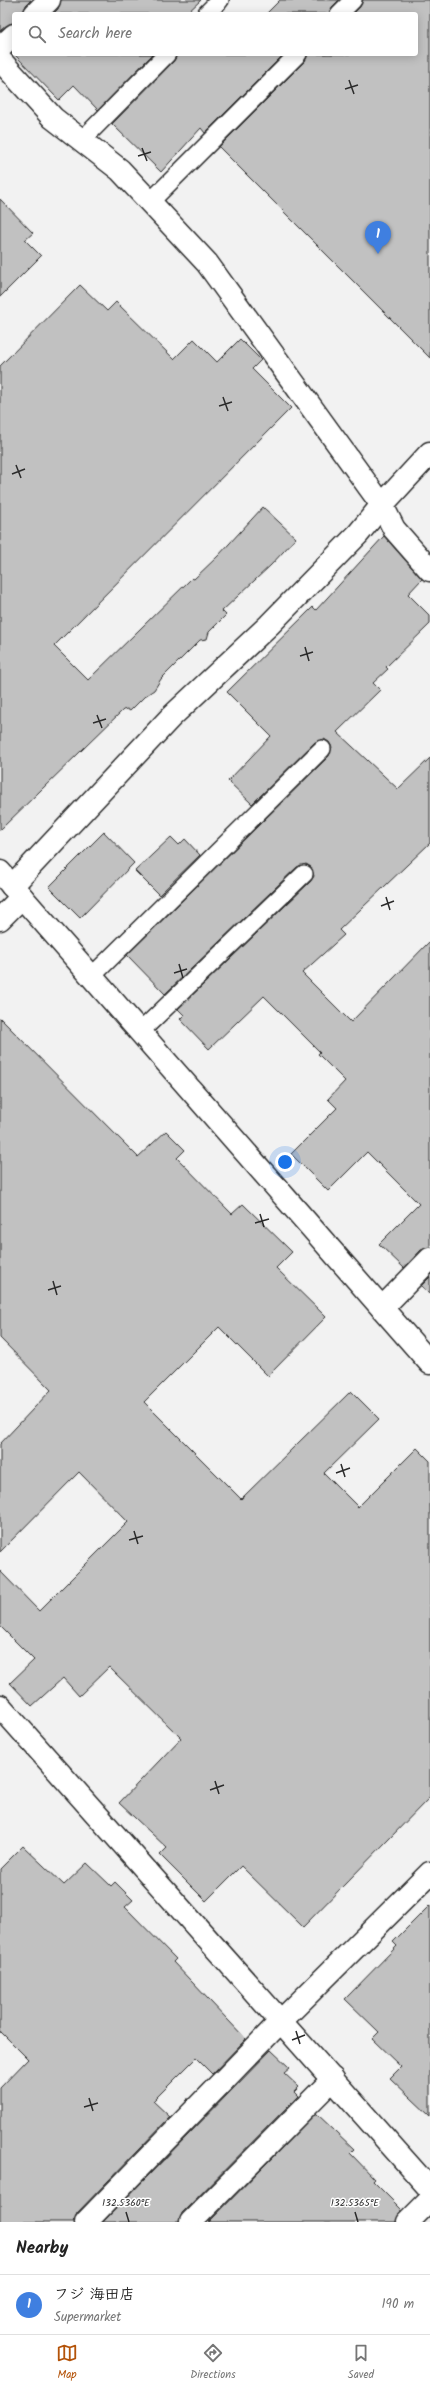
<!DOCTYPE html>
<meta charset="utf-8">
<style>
:root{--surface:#fff;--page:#f2f2f2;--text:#222;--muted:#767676;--line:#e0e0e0;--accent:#b45309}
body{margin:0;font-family:Kalam,"Klee One",sans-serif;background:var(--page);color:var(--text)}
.you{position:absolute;left:285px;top:1162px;width:14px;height:14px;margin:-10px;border:3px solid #fff;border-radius:50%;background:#1a73e8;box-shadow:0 0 0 6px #1a73e833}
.badge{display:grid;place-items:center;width:26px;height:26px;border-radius:50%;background:var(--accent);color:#fff;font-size:13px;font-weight:700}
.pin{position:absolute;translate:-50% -33px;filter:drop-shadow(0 1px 2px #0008)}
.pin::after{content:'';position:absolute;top:21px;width:14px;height:12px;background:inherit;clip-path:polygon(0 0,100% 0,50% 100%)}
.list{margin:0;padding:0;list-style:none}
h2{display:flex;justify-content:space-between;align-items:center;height:52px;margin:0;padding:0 16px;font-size:17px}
h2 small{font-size:13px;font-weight:400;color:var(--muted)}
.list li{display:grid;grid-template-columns:26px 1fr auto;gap:12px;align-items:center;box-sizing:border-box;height:60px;padding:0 16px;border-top:1px solid var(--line)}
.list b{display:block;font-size:15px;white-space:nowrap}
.list p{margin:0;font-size:13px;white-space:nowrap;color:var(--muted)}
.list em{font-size:13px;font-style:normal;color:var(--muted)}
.icon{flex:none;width:22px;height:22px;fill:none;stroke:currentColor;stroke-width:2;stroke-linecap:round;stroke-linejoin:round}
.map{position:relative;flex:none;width:430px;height:2222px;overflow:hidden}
.search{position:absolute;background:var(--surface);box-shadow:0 2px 10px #0003;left:12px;right:12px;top:12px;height:44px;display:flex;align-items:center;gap:10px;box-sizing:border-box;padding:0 14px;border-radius:4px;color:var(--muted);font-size:15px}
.sheet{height:112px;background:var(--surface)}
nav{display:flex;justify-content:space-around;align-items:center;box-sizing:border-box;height:56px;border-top:1px solid var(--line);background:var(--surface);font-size:11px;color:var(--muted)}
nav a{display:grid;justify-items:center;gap:2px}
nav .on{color:var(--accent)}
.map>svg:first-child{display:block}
.building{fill:#c1c1c1;stroke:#2b2b2b}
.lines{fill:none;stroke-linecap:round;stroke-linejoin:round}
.service-casing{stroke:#2b2b2b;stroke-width:20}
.minor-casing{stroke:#2b2b2b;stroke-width:25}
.tertiary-casing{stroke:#2b2b2b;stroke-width:25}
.service{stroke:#fff;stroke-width:17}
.minor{stroke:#fff;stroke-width:22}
.tertiary{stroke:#fff;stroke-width:22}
.ticks{fill:none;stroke:#2b2b2b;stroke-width:1.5}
.ticks-label{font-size:10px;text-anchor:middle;fill:#2b2b2b;stroke:#fff;stroke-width:3;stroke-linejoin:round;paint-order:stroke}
</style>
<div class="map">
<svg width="430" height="2222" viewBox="0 0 430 2222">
<rect width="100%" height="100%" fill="#f2f2f2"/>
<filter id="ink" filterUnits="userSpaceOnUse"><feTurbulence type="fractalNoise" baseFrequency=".025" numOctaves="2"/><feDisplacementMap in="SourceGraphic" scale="8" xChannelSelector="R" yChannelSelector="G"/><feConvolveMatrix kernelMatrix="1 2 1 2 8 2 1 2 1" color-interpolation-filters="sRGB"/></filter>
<g filter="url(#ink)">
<g class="building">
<path d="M 0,0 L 31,0 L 26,5 L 23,14 L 14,14 L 14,23 L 6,26 L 0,31 Z"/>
<path d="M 61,0 L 201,0 L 186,14 L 53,14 L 58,9 Z"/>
<path d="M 280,0 L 339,0 L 332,7 L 329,14 L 266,14 Z"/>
<path d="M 363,0 L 430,0 L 430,358 L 219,147 L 305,61 L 308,54 L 416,54 L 416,14 L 353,14 L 360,7 Z"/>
<path d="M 14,54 L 153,54 L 98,110 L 74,85 L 59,100 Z"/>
<path d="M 177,54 L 284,54 L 205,133 L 201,128 L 161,172 L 112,124 L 174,61 Z"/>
<path d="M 0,199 L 33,233 L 25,240 L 41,256 L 0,297 Z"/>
<path d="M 80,285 L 107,311 L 116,302 L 174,359 L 194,339 L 217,362 L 240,339 L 261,360 L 252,369 L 291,408 L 54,646 L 88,680 L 192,578 L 194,579 L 218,556 L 263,507 L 296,538 L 271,565 L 222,611 L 226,615 L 209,632 L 207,639 L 200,640 L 161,679 L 154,690 L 145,696 L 130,711 L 127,709 L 123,710 L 0,830 L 0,366 Z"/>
<path d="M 384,536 L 422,579 L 408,594 L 430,616 L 430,624 L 386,667 L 388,669 L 373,683 L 380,690 L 337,732 L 398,789 L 430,758 L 430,843 L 339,930 L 344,935 L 302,973 L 351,1022 L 430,941 L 430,1247 L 421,1250 L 404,1268 L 379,1244 L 419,1204 L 367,1152 L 328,1191 L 291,1154 L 337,1108 L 328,1099 L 345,1081 L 318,1054 L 320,1052 L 264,996 L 209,1049 L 180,1019 L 184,1015 L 178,1009 L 311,881 L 314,876 L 311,867 L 306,864 L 297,867 L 165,994 L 127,955 L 329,756 L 332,747 L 329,742 L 324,739 L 315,742 L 252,804 L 228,781 L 271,736 L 227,692 L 313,607 L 316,610 Z"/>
<path d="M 104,832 L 134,863 L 80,918 L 49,887 Z"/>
<path d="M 171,837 L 179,845 L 185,839 L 200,855 L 159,895 L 135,871 Z"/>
<path d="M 0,1018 L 138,1157 L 166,1131 L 185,1150 L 177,1158 L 232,1214 L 243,1204 L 292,1252 L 276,1268 L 326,1317 L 268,1376 L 219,1327 L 144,1402 L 241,1499 L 351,1391 L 379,1419 L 324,1473 L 358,1507 L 417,1448 L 430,1461 L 430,1797 L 303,1927 L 241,1866 L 206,1901 L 160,1855 L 167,1848 L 119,1803 L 181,1738 L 109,1667 L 79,1696 L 63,1678 L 32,1706 L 10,1683 L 34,1660 L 0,1626 L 0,1571 L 39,1611 L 128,1522 L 79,1472 L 0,1552 L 0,1444 L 51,1390 L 0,1338 Z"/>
<path d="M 430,1277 L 430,1294 L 421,1286 Z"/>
<path d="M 23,1846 L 64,1885 L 87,1863 L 111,1886 L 115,1882 L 133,1900 L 125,1907 L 176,1959 L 173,1962 L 246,2039 L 212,2074 L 196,2058 L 153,2101 L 170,2117 L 77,2213 L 74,2222 L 0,2222 L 0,2088 L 28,2059 L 0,2031 L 0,1869 Z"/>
<path d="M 430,1905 L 430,2116 L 390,2078 L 401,2067 L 372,2039 L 379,2032 L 345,1999 L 397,1946 L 393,1942 Z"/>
<path d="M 271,2050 L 290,2068 L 284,2073 L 299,2087 L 294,2092 L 298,2096 L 182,2213 L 179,2222 L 103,2222 Z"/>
<path d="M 316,2113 L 354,2149 L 350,2153 L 375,2179 L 373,2181 L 402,2210 L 396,2222 L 209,2222 Z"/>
</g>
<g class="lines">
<g class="service-casing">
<g id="service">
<path d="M 206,14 L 220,0"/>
<path d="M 339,14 L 353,0"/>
<path d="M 82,140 L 167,54"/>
<path d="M 150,202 L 298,54"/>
<path d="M 92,976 L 322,749"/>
<path d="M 140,1032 L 304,874"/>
</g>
</g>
<g class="minor-casing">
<g id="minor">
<path d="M 35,14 L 49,0"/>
<path d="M 0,48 L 14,35"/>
<path d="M 0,60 L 53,118 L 120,170 L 207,263 L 382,505 L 394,529 L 430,570"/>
<path d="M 12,886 L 171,717 L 269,625 L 358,534 L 382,505 L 430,453"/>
<path d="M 0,919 L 22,897"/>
<path d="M 382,1308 L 430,1259"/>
<path d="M 0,1706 L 430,2189"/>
<path d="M 86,2222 L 282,2020 L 430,1873"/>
<path d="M 191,2222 L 333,2079"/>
<path d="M 408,2222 L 430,2200"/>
</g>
</g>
<g class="tertiary-casing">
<path id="tertiary" d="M 0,872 L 430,1363"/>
</g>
<use href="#service" class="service"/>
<use href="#minor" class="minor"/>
<use href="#tertiary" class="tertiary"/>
</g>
</g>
<path class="ticks" d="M 349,80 L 354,94M 345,89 L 358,85M 142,148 L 147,161M 138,156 L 151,152M 223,397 L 228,411M 219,406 L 232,402M 16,465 L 21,478M 12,474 L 25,469M 305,647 L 309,661M 300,656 L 313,652M 97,715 L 102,728M 93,723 L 106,719M 386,897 L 390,910M 381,906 L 394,901M 179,964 L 183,978M 174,973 L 187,969M 260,1214 L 264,1227M 255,1223 L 269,1219M 53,1281 L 57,1295M 48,1290 L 61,1286M 341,1464 L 345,1477M 336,1473 L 350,1468M 134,1531 L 138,1544M 129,1540 L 143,1536M 215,1781 L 219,1794M 210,1790 L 224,1785M 296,2031 L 300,2044M 292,2040 L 305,2035M 89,2098 L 93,2111M 84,2107 L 98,2103M 126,2212 L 129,2222M 355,2212 L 358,2222"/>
<g class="ticks-label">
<text x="126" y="2206">132.5360°E</text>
<text x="355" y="2206">132.5365°E</text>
</g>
</svg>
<div class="you"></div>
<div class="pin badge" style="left:378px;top:254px;background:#3f7fe0">1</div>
<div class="search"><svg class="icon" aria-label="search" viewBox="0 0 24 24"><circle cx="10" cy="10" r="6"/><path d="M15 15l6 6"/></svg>Search here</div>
</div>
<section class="sheet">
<h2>Nearby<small></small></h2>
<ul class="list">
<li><span class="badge" style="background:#3f7fe0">1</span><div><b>フジ 海田店</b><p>Supermarket</p></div><em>190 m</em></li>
</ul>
</section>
<nav>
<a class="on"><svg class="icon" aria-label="map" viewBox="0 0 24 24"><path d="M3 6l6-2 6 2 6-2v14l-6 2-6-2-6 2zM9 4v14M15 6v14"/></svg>Map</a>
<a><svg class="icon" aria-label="directions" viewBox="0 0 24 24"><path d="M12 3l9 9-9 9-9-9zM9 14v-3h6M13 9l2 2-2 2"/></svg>Directions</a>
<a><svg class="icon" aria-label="saved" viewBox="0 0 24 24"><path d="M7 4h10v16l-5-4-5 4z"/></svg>Saved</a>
</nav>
